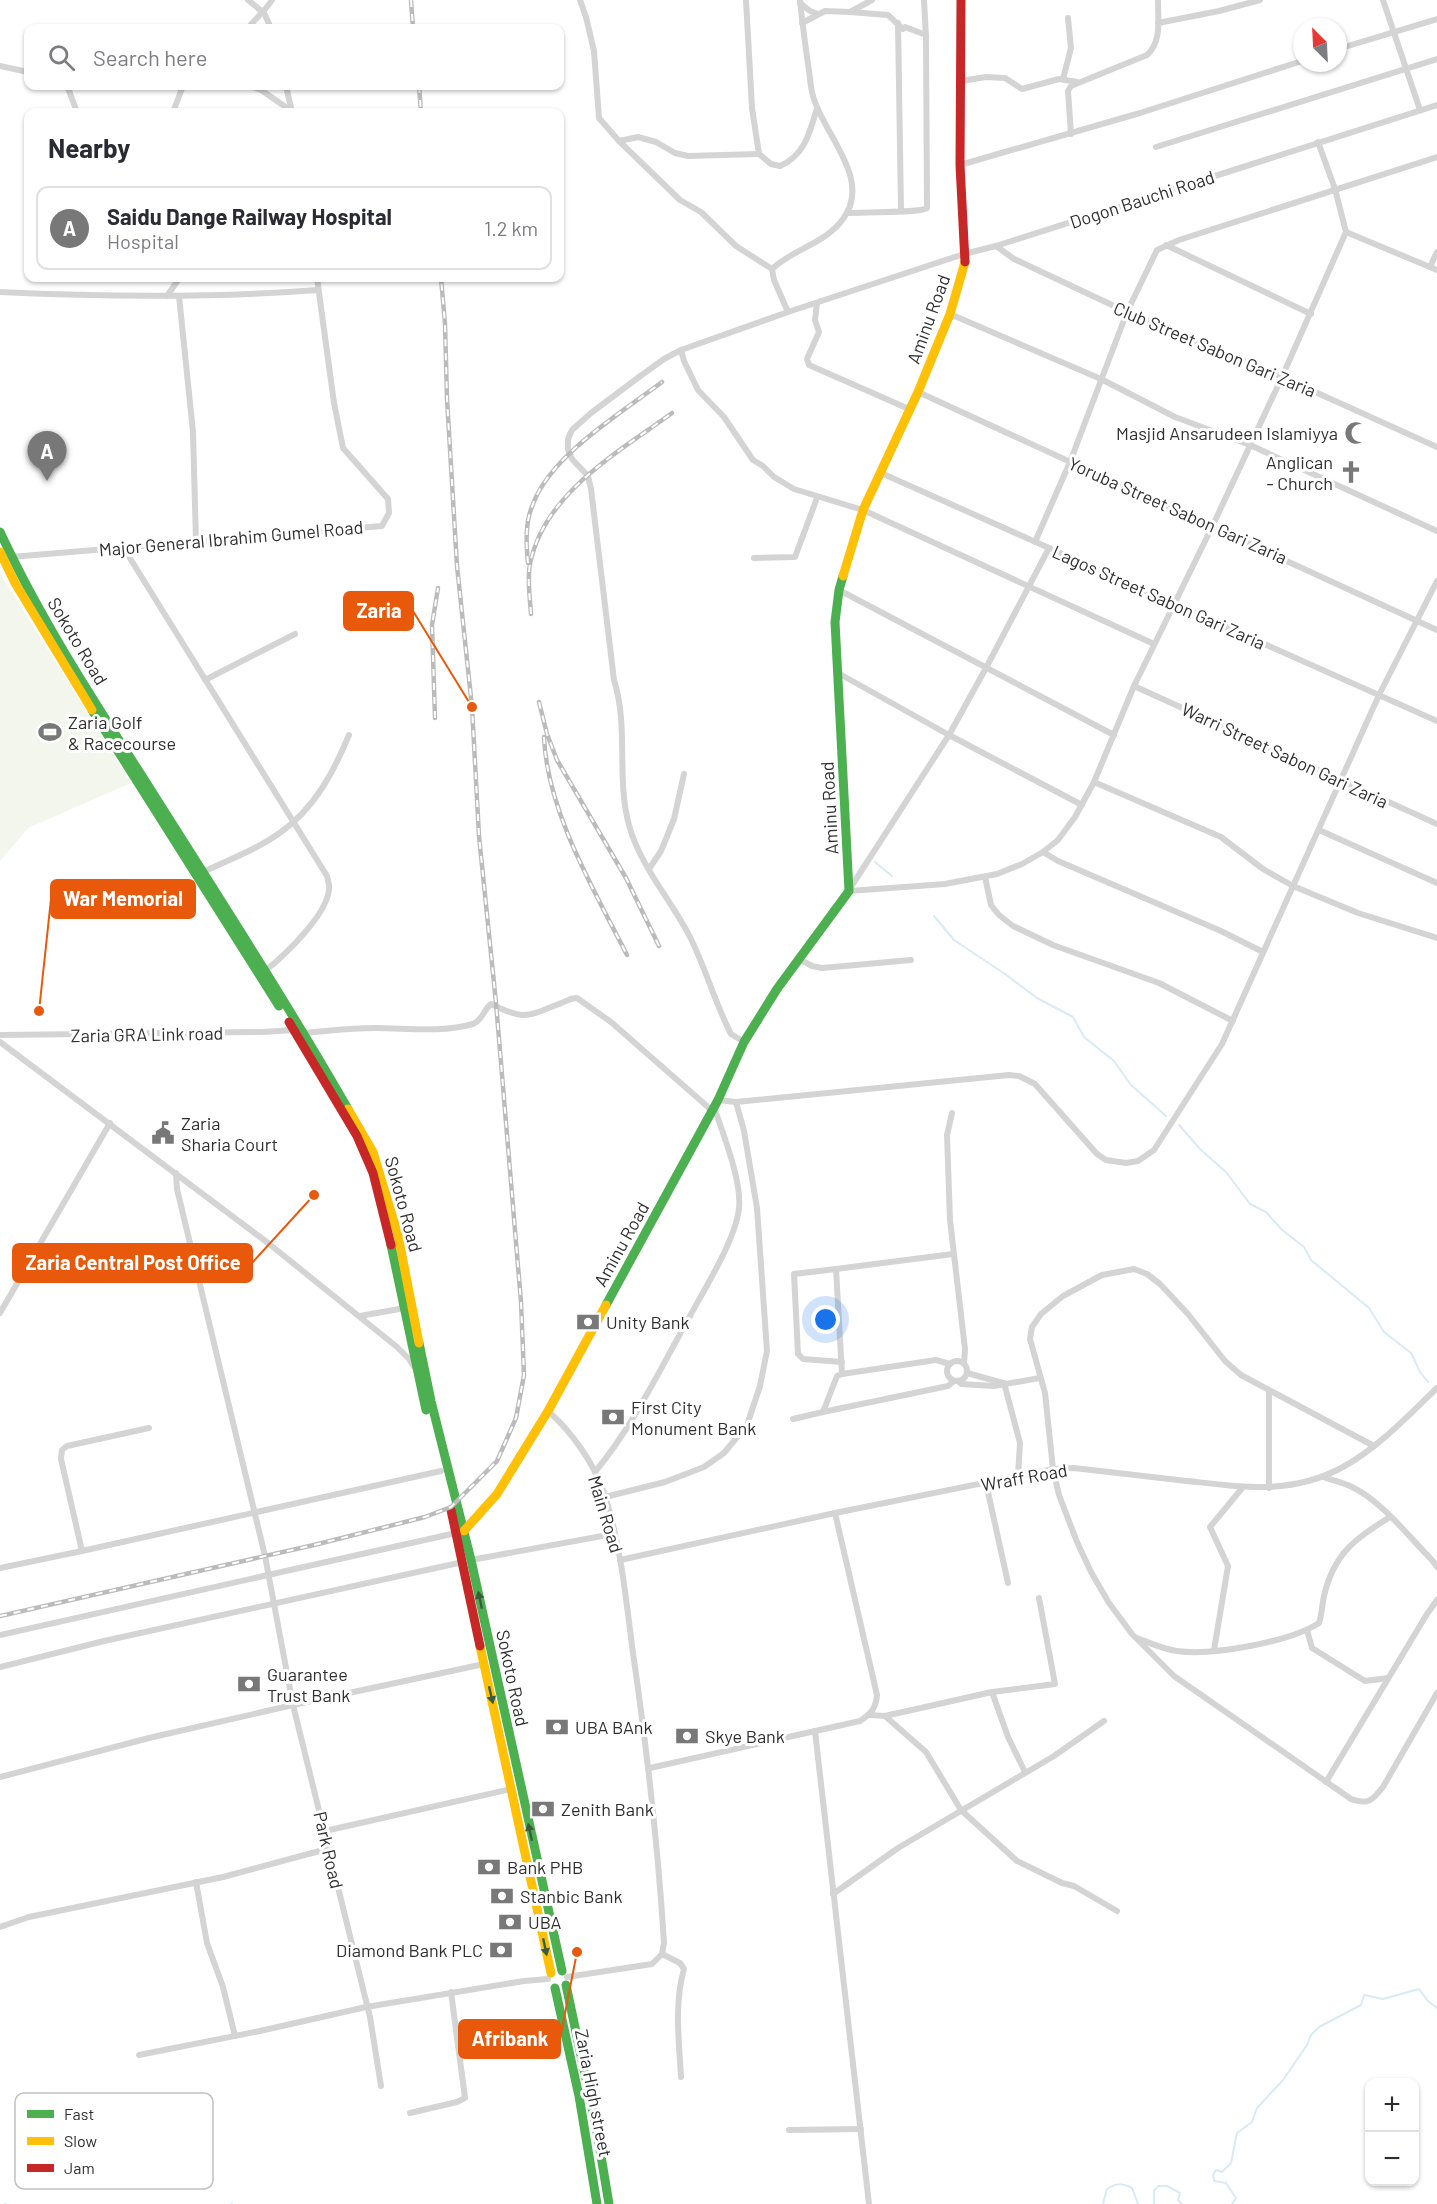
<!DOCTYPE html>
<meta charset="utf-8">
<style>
:root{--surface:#fff;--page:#f7f7f7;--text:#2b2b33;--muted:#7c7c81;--line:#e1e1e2;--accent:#787878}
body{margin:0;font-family:Barlow,sans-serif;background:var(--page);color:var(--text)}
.controls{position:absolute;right:18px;bottom:18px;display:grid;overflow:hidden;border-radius:12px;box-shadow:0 2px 4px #0004}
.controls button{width:54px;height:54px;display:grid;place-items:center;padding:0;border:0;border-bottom:2px solid var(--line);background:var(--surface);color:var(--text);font:30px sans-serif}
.compass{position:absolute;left:1293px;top:18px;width:54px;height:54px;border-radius:50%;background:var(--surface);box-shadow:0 2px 4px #0004;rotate:336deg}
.you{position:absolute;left:826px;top:1320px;width:21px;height:21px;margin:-15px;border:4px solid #fff;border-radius:50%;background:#1a73e8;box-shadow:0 0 0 9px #1a73e833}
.badge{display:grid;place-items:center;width:39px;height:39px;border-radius:50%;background:var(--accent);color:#fff;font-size:20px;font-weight:700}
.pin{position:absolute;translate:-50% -50px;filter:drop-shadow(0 2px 3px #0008)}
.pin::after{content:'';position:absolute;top:32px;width:21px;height:18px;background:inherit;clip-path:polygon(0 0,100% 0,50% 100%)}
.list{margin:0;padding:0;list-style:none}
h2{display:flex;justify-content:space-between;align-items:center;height:78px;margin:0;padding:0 24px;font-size:26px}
h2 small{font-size:20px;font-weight:400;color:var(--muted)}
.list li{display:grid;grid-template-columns:39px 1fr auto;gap:18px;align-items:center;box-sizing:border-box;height:84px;margin:0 12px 12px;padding:0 12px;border:2px solid var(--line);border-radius:12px}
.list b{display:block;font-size:22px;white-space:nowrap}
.list p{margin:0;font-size:20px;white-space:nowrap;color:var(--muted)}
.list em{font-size:20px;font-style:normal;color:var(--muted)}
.icon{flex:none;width:33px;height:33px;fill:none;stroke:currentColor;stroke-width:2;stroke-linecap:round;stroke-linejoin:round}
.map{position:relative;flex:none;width:1437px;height:2204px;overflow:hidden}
.search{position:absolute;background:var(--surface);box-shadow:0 2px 4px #0004;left:24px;top:24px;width:540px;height:66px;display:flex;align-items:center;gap:15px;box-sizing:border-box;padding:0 21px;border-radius:12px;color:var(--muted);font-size:22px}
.panel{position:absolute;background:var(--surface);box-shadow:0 2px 4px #0004;left:24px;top:108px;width:540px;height:174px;border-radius:12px}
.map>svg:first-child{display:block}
.green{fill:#f2f6ec}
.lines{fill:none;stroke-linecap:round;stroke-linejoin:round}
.stream{stroke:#d8ebf4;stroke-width:2}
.street{stroke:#d4d4d4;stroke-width:6}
.fast{stroke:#4caf50;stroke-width:9}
.slow{stroke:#ffc107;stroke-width:9}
.jam{stroke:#c62828;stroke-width:9}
.rail-casing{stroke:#bbb;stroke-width:4.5}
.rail{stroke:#fff;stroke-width:2;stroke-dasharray:7;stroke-linecap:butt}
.oneway{fill:#395c3b}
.labels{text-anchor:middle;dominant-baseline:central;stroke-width:6;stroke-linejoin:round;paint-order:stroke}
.street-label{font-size:18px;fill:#2f2f2f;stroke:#fff}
.poi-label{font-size:18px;fill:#2f2f2f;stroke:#fff;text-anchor:start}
.key{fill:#fff;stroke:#c1c1c1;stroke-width:1.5}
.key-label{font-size:16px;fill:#2f2f2f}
.leader{fill:none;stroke:#e8590c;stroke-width:2}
.callout-dot{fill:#e8590c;stroke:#fff;stroke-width:2}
.callout{fill:#e8590c;stroke:#e8590c;stroke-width:2}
.callout-label{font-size:20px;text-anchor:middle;font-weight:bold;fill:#fff}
</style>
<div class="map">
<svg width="1437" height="2204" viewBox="0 0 1437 2204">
<rect width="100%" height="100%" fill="#fff"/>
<path class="green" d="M 0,573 L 131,783 L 28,828 L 0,861 Z"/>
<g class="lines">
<g class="stream">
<path d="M 875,862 L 892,876"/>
<path d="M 934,916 L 954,940 L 1005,974 L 1037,998 L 1073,1017 L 1084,1037 L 1114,1061 L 1131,1085 L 1166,1116"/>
<path d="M 1179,1125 L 1200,1149 L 1226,1172 L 1250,1204 L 1266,1212 L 1281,1229 L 1304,1247 L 1311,1260 L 1369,1308 L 1384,1332 L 1411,1353 L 1420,1372 L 1428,1382"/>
<path d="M 5,2204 L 6,2204"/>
<path d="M 231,2204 L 232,2204"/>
<path d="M 1103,2204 L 1107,2189 C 1116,2183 1122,2183 1132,2188 L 1138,2204"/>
<path d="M 1154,2204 L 1154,2191 L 1158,2186 L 1167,2186 L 1180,2193 L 1178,2200 L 1182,2204"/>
<path d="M 1232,2204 L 1236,2198 L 1226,2183 L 1214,2181 L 1213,2175 L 1216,2170 L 1222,2172 L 1231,2163 L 1237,2133 L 1252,2122 L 1257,2108 L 1283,2080 L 1307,2045 L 1311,2035 L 1319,2027 L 1361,2005 L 1364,1995 L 1383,1999 L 1419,1989 L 1428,2001 L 1437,2008"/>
</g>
<g class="street">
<path d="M 248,0 L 264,13 L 271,28"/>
<path d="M 580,0 L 586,17 L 594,51 L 599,118 L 619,141 L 638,137 L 656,142 L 675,153 L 688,156 L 759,154"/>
<path d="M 746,0 L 752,108 L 759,154 L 771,164 L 780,166 C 805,155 810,132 817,108"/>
<path d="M 1383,0 L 1420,110"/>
<path d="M 800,3 L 810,11 L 818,14"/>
<path d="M 850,12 L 888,15 L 903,29 L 905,27 L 926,35"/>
<path d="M 802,23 L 825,11 L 850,12 L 872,0"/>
<path d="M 898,23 L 901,210"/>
<path d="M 1158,23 L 1219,11 L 1260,0"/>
<path d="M 248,28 C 256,18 265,11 272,0"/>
<path d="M 1338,49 L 1437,19"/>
<path d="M 0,66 L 28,72"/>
<path d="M 1063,79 L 1071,48 L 1068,18"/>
<path d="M 961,81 L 986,77 L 1005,78 L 1022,89 L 1059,79 L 1077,82"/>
<path d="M 63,86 L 68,88 L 77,112"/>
<path d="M 250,86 L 261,90 L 293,112"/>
<path d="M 286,86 L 292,112"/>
<path d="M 173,112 L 183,86"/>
<path d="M 1071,134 L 1068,91 L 1071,86 L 1147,55 C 1162,41 1158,20 1158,0"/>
<path d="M 619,141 L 680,200 L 701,212 L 736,246 L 772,269"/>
<path d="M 1156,147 L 1437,59"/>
<path d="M 960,165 L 1140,113 L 1302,61"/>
<path d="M 847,213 C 862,212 920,213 927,208 L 926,37 L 924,0"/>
<path d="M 1346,232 L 1437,270"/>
<path d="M 1166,245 L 1311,314"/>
<path d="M 996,246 L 1014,259 L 1127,312 L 1282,377 L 1437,447"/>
<path d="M 1430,267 L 1437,252"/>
<path d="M 0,292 C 106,297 212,298 318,290"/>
<path d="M 167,296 L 178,280"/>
<path d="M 179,296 L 193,432 L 196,541"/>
<path d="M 817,303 L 815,320 L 819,332 L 807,359 L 809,365 L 909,409"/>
<path d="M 788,312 L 774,280 L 772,269 C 793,249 825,244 843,219 C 873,179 823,134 813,96 C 810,86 810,74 808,64 C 805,43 802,21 800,0"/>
<path d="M 950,314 L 1101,379 L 1175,417 L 1250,445 L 1437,531"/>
<path d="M 681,350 L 664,359 L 639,377 L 591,413 L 572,430 L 568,439 L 568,450 L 572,459 L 588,476 L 591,489 L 614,680 C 629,727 616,778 629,825 C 640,866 671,900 690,937 C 706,969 715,1003 731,1034 L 744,1042"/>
<path d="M 918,392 L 1437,630"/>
<path d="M 881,473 L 1437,721"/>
<path d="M 1035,542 L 1070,462 L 1127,312 L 1157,250 L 1179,240 L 1437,157"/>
<path d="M 123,547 L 327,876 C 328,881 330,886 329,890 C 326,916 285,955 265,971"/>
<path d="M 11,557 L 382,526 L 389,513 L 388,499 L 343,448 L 334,403 L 317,278"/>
<path d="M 754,558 L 795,557 L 817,498"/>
<path d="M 839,590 L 1114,735"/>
<path d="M 1154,644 L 863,510 L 794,489 L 774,477 L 763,466 L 753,460 L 724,417 L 698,390 L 684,361 L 681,350 L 788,312 L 964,254 L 996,246 L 1437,105"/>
<path d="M 838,673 L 949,735 L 1082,805"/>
<path d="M 205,680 L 295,634"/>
<path d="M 1134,686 L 1437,824"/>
<path d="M 1094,782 L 1221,837 L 1263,869 L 1293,886 L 1358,913 L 1437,938"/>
<path d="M 1319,830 L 1437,883"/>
<path d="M 1043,852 L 1058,861 L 1221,931 L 1263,952"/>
<path d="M 649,869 L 661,851 L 674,819 L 684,774"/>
<path d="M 203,872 C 228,860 258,849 281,832 C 315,808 334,771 349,735"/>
<path d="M 985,877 L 991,905 L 999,915 L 1013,926 L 1053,945 L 1159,983 L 1233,1021"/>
<path d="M 849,890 L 949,735 L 986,668 L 1049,548"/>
<path d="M 849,891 L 945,884 L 997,874 L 1022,864 L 1043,852 L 1058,840 L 1075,817 L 1094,782 L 1134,686 L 1213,525 L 1282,377 L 1346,232 L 1335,189 L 1318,142"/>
<path d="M 799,959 L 812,966 L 822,968 L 911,960"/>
<path d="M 304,1033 C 328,1031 351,1028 375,1028 C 407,1028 441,1033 473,1024 C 482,1021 484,1009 491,1004 C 524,1020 526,1017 559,1004 C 566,1002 569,998 577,998 L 611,1022 L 708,1107 L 711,1112"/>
<path d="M 0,1035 L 263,1032 L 293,1030"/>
<path d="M 0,1042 L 268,1243 L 397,1347 L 409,1359 L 414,1367"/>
<path d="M 718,1100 L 736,1102 L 1009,1075 L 1019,1076 L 1035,1084 L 1097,1154 L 1106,1160 L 1126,1163 L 1138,1161 L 1154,1150 L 1222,1044 L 1379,695 L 1437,581"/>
<path d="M 952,1113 L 947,1135 L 950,1220 L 965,1349 L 964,1363"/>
<path d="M 176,1173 L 177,1189 L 265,1556 L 293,1705 L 370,2017 L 381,2086"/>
<path d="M 836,1269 L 794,1274 L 798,1354 L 803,1359 L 842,1362"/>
<path d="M 0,1313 L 110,1123"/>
<path d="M 360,1316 L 405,1308"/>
<circle cx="957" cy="1371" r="10"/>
<path d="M 950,1364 L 936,1360 L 842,1374 L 836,1269 L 953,1254"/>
<path d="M 967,1373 L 1003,1383"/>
<path d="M 958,1381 L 961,1384 L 994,1386 L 1040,1378"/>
<path d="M 1004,1383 L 1020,1443 L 1018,1476"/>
<path d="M 1269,1391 L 1269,1488"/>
<path d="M 548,1411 C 571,1431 594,1463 604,1493 C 621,1544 626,1600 633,1653 C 647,1750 658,1845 664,1943 L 662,1954 L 652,1964 L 567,1977"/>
<path d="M 823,1412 L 948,1386 L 954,1381"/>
<path d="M 793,1419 L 823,1412 L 837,1376 L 842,1374"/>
<path d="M 1374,1446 L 1241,1375 L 1225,1361 L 1188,1314 L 1160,1284 L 1147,1274 L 1134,1269 L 1102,1275 L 1063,1296 L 1041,1314 L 1032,1327 L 1030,1339 L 1045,1393 L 1053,1469 L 1059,1495 L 1077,1542 L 1091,1572 L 1109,1603 L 1132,1634 L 1174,1676 L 1351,1799 C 1368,1805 1372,1801 1383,1787 L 1437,1693"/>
<path d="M 595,1472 C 634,1425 660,1369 690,1316 C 705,1288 736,1239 739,1208 C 742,1181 723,1134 714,1107"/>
<path d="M 1323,1477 C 1332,1480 1342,1482 1350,1486 C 1381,1500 1408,1536 1432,1560 L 1437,1567"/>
<path d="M 986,1483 L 1008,1583"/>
<path d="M 605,1497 L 665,1482 L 704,1467 L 724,1453 L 747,1425 L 760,1386 L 767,1351 L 757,1208 L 744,1131 L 736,1102"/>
<path d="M 82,1551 L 61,1459 L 62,1450 L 67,1446 L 149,1428"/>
<path d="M 471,1560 L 613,1534"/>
<path d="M 620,1560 L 835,1513 L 1053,1469 L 1074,1468 C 1109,1472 1144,1476 1178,1480 C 1237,1486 1288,1497 1343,1467 C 1379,1447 1408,1416 1437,1388"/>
<path d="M 0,1568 L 82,1551 L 441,1471"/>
<path d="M 1307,1630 L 1312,1648 L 1365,1681 L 1388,1678"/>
<path d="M 0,1635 L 456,1533"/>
<path d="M 1137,1638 C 1150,1643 1163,1649 1177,1651 C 1211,1656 1290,1642 1319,1623 C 1322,1614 1322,1605 1324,1596 C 1334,1553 1355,1539 1390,1517"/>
<path d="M 1214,1650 L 1228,1566 L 1210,1527 L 1243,1487"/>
<path d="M 0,1667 L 104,1641 L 463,1562"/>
<path d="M 992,1692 L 1008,1737 L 1025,1772"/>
<path d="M 869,1715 L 885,1716 L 992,1692 L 1055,1684 L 1039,1598"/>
<path d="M 885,1716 L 926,1752 L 961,1810 L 1017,1861 L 1062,1883 L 1074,1886 L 1117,1911"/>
<path d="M 815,1731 L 869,2204"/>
<path d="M 650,1768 L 860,1721 C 871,1714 876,1708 877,1695 L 835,1513"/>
<path d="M 0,1777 L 149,1738 L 293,1705 L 484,1664"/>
<path d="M 1326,1782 L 1427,1614 L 1437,1600"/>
<path d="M 325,1831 L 511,1789"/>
<path d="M 196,1882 L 207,1943 L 223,1987 L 235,2036"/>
<path d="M 833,1894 L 898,1848 L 1054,1756 L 1104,1721"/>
<path d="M 0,1927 L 29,1917 L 223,1877 L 327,1849"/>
<path d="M 662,1954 L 680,1963 L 684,1969 C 674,2004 679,2041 681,2077"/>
<path d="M 139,2055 L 260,2031 L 366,2007 L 524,1981 L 548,1979"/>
<path d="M 410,2113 L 457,2102 L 465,2098 L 451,1992"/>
<path d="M 789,2130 L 861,2129"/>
</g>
<g class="fast">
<path d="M 0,532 C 40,618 91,697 142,776 C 212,887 283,996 348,1109"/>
<path d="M 92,710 L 279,1006"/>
<path d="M 391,1245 L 426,1410"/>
<path d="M 606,1305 L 718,1100 L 744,1042 L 777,989 L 849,891 L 835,622 L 839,590 L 843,576"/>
<path d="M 419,1343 L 431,1401 L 471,1560 L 562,1971"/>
<path d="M 566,1985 L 596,2126 L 609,2204"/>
<path d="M 555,1988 L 579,2096 L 597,2204"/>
</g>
<g class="slow">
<path d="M 0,552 L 15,583 L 92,710"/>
<path d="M 843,576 L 863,510 L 918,392 L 950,314 L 965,262"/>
<path d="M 348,1109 L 373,1152 L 398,1235 L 419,1343"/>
<path d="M 464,1531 L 497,1494 L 548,1411 L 606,1305"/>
<path d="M 480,1646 L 551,1973"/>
</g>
<g class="jam">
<path d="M 961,0 L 960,165 L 965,262"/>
<path d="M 289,1022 L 357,1136 L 373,1173 L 391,1245"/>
<path d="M 451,1510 L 480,1646"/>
</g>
<g class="rail-casing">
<g id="rail">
<path d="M 411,0 L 413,28"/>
<path d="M 419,86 L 421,112"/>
<path d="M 528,563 C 526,543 525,522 533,504 C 551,455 621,413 662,382"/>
<path d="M 531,614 C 530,598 527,580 530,564 C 544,493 619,452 672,413"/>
<path d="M 539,702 L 547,734 L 557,760 L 626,878 L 659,946"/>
<path d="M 435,718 L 432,625 L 438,588"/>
<path d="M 544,737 C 547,811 594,890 627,955"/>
<path d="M 0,1616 L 314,1545 L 425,1517 L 451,1507 L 497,1461 L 516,1418 L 524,1375 L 521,1302 L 496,1003 L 479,836 L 472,707 L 457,566 L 447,399 L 445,324 L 441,278"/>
</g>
</g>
<use href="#rail" class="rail"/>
</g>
<defs><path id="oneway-solid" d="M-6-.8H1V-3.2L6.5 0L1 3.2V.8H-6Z" transform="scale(1.5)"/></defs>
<g class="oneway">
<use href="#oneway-solid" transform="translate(480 1600) rotate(-102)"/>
<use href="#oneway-solid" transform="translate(491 1695) rotate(77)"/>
<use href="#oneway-solid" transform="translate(530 1832) rotate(-102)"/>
<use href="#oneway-solid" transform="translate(545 1947) rotate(78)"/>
</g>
<defs>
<g id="mosque-bare" transform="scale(1.8)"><path d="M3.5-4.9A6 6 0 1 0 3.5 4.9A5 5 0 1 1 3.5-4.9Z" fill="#787878" stroke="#fff" stroke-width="2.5" paint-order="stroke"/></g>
<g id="church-bare" transform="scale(1.8)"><path d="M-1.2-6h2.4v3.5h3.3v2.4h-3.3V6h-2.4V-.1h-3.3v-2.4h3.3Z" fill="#787878" stroke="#fff" stroke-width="2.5" paint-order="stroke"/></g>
<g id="stadium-bare" transform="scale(1.8)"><path d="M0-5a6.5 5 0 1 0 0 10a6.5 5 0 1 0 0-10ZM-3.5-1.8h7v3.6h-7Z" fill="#787878" stroke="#fff" stroke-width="2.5" paint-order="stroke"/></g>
<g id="civic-bare" transform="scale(1.8)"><path d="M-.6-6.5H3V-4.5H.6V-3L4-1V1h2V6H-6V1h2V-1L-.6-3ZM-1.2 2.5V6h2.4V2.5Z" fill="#787878" stroke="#fff" stroke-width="2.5" paint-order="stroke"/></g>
<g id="bank-bare" transform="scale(1.8)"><path d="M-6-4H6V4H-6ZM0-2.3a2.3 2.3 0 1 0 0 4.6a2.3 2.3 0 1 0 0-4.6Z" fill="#787878" stroke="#fff" stroke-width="2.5" paint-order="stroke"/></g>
</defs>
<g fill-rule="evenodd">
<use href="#mosque-bare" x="1356" y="433"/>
<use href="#church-bare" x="1351" y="472"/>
<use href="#stadium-bare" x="50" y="732"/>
<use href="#civic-bare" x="163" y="1133"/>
<use href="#bank-bare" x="588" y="1322"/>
<use href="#bank-bare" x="613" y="1417"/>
<use href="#bank-bare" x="249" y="1684"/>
<use href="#bank-bare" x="557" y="1727"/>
<use href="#bank-bare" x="687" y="1736"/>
<use href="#bank-bare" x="543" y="1809"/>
<use href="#bank-bare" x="489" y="1867"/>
<use href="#bank-bare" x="502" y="1896"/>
<use href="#bank-bare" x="510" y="1922"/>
<use href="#bank-bare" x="501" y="1950"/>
</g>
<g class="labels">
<g class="street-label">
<text transform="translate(1142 199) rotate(-18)">Dogon Bauchi Road</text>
<text transform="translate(928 319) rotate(-70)">Aminu Road</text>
<text transform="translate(1215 349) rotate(23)">Club Street Sabon Gari Zaria</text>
<text transform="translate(1178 510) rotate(24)">Yoruba Street Sabon Gari Zaria</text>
<text transform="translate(231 538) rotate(-5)">Major General Ibrahim Gumel Road</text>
<text transform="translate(1159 597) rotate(24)">Lagos Street Sabon Gari Zaria</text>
<text transform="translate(78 641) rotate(59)">Sokoto Road</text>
<text transform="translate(1285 755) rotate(25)">Warri Street Sabon Gari Zaria</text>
<text transform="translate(829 808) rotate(-93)">Aminu Road</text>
<text transform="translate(147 1034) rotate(-1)">Zaria GRA Link road</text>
<text transform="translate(404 1204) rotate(75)">Sokoto Road</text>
<text transform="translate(621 1244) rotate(-61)">Aminu Road</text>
<text transform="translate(1024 1477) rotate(-10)">Wraff Road</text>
<text transform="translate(606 1514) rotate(73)">Main Road</text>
<text transform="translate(513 1678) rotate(78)">Sokoto Road</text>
<text transform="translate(329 1850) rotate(77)">Park Road</text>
<text transform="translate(594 2093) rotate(79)">Zaria High street</text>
</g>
<g class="poi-label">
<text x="1338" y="433" text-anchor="end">Masjid Ansarudeen Islamiyya</text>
<text x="1333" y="462" text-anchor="end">Anglican<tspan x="1333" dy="21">- Church</tspan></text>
<text x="68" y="722">Zaria Golf<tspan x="68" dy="21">&amp; Racecourse</tspan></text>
<text x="181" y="1123">Zaria<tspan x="181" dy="21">Sharia Court</tspan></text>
<text x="606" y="1322">Unity Bank</text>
<text x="631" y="1407">First City<tspan x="631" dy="21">Monument Bank</tspan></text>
<text x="267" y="1674">Guarantee<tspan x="267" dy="21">Trust Bank</tspan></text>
<text x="575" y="1727">UBA BAnk</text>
<text x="705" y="1736">Skye Bank</text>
<text x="561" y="1809">Zenith Bank</text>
<text x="507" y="1867">Bank PHB</text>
<text x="520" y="1896">Stanbic Bank</text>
<text x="528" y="1922">UBA</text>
<text x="483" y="1950" text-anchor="end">Diamond Bank PLC</text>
</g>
</g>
<rect x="15" y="2093" width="198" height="96" rx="9" class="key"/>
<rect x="27" y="2110" width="27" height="8" fill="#4caf50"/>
<rect x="27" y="2137" width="27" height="8" fill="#ffc107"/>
<rect x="27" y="2164" width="27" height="8" fill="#c62828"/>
<g class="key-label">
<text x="64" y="2120">Fast</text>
<text x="64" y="2147">Slow</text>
<text x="64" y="2174">Jam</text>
</g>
<path class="leader" d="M472 707L413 611M39 1011L51 899M314 1195L252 1263M577 1952L560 2039"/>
<g class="callout-dot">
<circle cx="472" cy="707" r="6"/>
<circle cx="39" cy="1011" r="6"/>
<circle cx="314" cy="1195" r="6"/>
<circle cx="577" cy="1952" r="6"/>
</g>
<g class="callout">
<rect x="344" y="592" width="69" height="38" rx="6"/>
<rect x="51" y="880" width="144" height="38" rx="6"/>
<rect x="13" y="1244" width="239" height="38" rx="6"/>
<rect x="459" y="2020" width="101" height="38" rx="6"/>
</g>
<g class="callout-label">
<text x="379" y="618">Zaria</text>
<text x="123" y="906">War Memorial</text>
<text x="133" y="1270">Zaria Central Post Office</text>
<text x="510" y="2046">Afribank</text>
</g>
</svg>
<div class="controls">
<button>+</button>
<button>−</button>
</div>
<svg class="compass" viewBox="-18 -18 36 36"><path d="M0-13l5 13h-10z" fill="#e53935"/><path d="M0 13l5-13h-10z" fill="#7c7c81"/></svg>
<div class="you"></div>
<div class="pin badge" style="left:47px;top:481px">A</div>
<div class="search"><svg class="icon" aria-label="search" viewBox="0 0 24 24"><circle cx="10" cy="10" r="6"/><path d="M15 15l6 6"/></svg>Search here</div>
<section class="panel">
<h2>Nearby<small></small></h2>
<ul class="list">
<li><span class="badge">A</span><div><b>Saidu Dange Railway Hospital</b><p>Hospital</p></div><em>1.2 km</em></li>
</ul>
</section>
</div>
